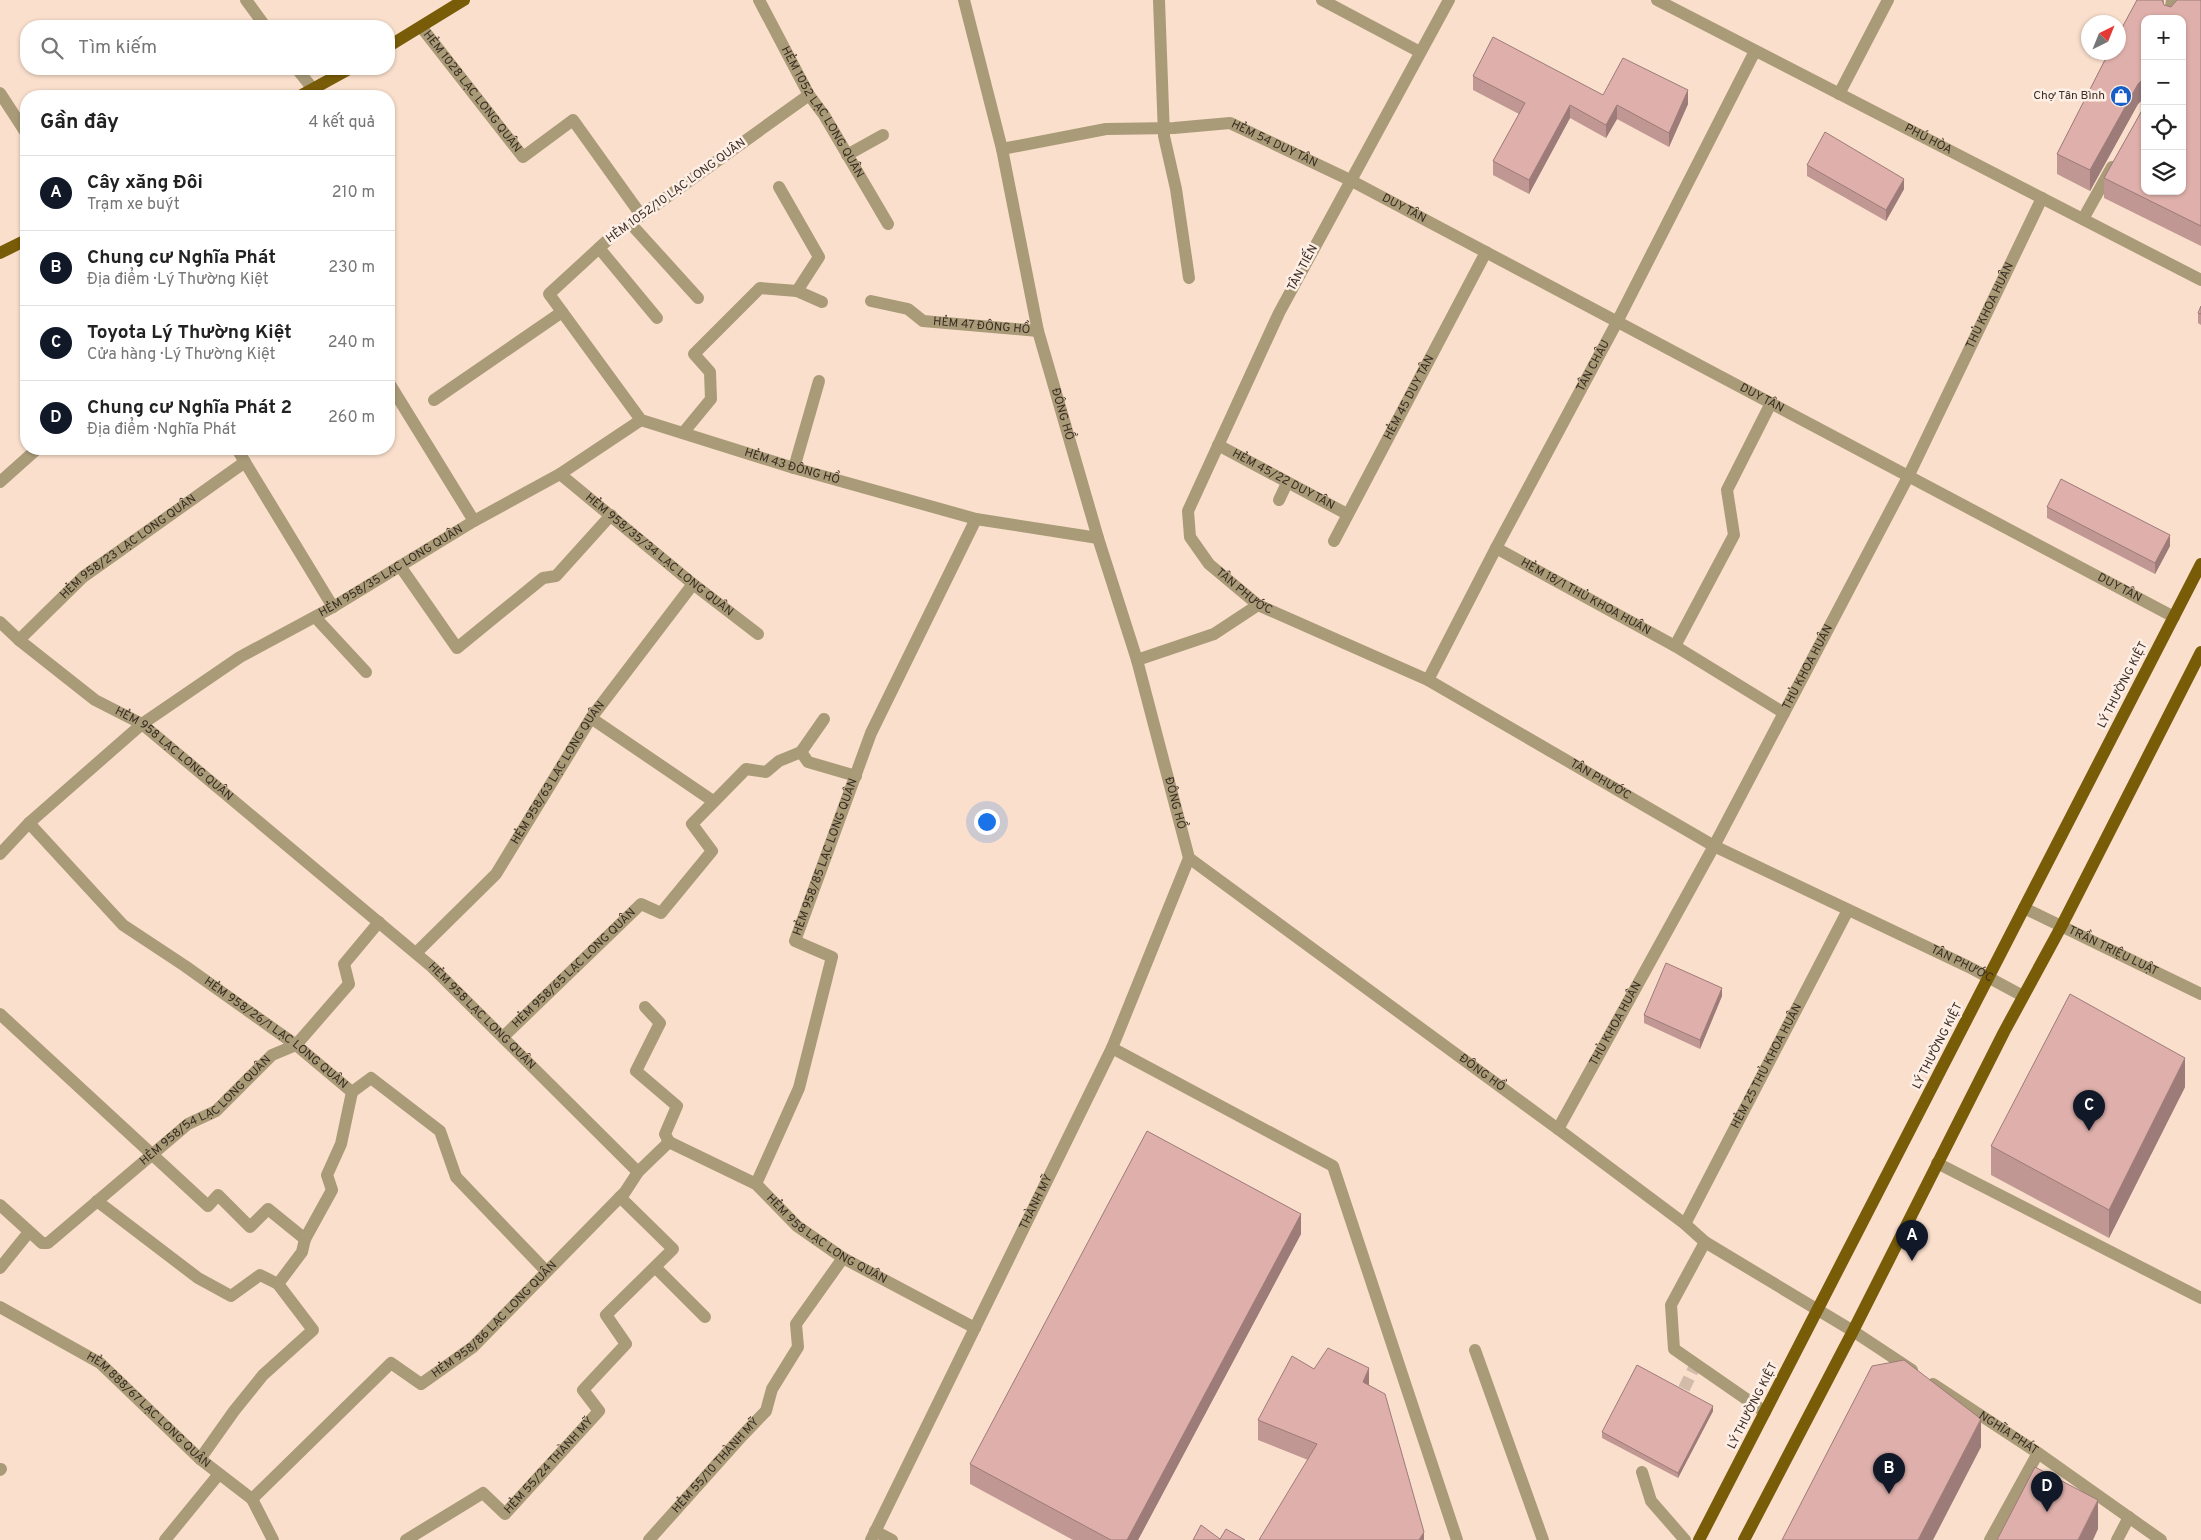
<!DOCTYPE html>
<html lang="vi">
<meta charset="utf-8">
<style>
:root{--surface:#fff;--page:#f6f6f6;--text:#222;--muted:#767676;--line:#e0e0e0;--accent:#111827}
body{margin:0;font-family:Overpass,sans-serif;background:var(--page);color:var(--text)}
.controls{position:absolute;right:15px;top:15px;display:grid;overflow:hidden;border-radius:10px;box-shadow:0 1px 4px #0004}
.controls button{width:45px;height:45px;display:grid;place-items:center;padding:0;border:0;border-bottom:1px solid var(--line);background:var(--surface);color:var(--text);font:25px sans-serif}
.compass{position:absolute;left:2081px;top:15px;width:45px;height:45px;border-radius:50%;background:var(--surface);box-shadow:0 1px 4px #0004;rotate:43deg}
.you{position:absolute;left:986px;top:821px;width:18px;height:18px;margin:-12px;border:4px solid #fff;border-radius:50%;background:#1a73e8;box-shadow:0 0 0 8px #1a73e833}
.badge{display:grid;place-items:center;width:32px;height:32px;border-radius:50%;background:var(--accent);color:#fff;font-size:16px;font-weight:700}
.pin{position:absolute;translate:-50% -41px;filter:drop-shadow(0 1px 2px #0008)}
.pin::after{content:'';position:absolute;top:26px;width:18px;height:15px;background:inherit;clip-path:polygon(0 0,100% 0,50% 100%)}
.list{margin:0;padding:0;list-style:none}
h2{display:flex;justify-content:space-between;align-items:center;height:65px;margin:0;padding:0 20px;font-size:21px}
h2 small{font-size:16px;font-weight:400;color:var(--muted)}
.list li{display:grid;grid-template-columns:32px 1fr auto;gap:15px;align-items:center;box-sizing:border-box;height:75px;padding:0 20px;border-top:1px solid var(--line)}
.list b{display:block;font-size:19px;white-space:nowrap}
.list p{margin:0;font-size:16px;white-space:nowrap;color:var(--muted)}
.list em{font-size:16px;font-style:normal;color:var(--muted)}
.icon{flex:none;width:28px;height:28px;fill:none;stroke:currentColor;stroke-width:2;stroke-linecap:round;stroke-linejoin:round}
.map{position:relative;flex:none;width:2201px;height:1540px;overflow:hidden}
.search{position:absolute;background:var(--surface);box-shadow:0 1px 4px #0004;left:20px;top:20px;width:375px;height:55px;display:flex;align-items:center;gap:12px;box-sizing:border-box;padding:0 18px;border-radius:20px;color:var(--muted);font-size:19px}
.panel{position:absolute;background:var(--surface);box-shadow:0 1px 4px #0004;left:20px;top:90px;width:375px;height:365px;border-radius:20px}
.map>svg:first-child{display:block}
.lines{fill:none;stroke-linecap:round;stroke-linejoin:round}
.minor-tunnel{stroke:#d3bbaa;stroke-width:12;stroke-dasharray:12 6;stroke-linecap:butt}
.minor{stroke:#aa9b78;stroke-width:12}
.major{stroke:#785c07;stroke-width:12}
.wall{fill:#c09793}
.shaded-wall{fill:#9c7b78}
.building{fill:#dfb0ab;stroke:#9c7b78}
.labels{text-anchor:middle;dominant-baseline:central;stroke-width:5;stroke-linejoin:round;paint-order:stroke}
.street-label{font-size:12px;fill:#392c23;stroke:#fdefe6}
.poi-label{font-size:12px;fill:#392c23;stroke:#fdefe6;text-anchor:end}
</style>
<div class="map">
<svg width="2201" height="1540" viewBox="0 0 2201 1540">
<rect width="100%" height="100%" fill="#fadfcc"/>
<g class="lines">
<path class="minor-tunnel" d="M 1676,1405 L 1696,1364"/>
<g class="minor">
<path d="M 246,0 L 265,26"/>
<path id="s1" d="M 759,0 L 809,95 L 824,115 L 888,224"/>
<path id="s2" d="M 964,0 L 1002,149 L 1038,331 L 1098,538 L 1137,660 L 1189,858 L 1558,1129 L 1685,1224 L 1705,1242 L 1853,1331 L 1912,1370"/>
<path d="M 1159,0 L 1164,136 L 1176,189 L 1189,278"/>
<path d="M 1322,0 L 1420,52"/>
<path id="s3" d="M 1449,0 L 1279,313 L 1188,511 L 1190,537 L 1209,564 L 1258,605 L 1428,680 L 1714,846 L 1969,967 L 2023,996"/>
<path id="s4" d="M 1657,0 L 2201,280"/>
<path d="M 2169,19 L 2172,0"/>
<path id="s5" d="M 422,28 L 523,157 L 573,120 L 641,215"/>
<path d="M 297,69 L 313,89"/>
<path d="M 0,93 L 26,133"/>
<path d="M 1839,94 L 1888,0"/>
<path id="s6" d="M 809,95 L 611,237 L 549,294 L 641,420 L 794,468 L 976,519 L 1098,538"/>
<path id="s7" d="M 1002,149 L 1106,129 L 1174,128 L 1230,123 L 1350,180 L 2174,617"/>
<path d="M 847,155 L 883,135"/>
<path d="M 2083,219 L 2112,167"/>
<path d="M 630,223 L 698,298"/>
<path d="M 599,248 L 657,318"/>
<path d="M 797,291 L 822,302"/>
<path id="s8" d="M 871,301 L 908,309 L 923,321 L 1038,331"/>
<path d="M 389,383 L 474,521"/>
<path d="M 434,400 L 562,312"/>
<path d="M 1771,403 L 1727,490 L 1734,535 L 1675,646 L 1784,713"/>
<path d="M 683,433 L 711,399 L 710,372 L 694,354 L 760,288 L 797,291 L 819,257 L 779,187"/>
<path id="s9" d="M 1218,445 L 1347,514"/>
<path d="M 237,449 L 333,607"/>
<path d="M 794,468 L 819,381"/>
<path id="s10" d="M 560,474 L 693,584 L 758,634"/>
<path d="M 0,482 L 37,449"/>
<path d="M 1279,500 L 1287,483"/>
<path id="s11" d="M 1334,541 L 1486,252"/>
<path id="s12" d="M 1496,548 L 1675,646"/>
<path d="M 400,566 L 457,648 L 543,578 L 556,576 L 611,515"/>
<path d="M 315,617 L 366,672"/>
<path id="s13" d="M 0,622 L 19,640 L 95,700 L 142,724 L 432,967 L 638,1172"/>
<path id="s14" d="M 19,640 L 83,577 L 245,462"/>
<path d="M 1137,660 L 1214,634 L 1258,605"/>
<path id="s15" d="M 1428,680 L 1496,548 L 1617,322 L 1755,51"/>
<path d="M 591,718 L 713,801"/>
<path d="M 824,719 L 801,752 L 808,762 L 856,776"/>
<path id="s16" d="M 29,823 L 123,925 L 185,966 L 296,1045 L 352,1092 L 371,1078 L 440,1131 L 456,1177 L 546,1271"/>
<path id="s17" d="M 0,854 L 29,823 L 142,724 L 240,657 L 333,607 L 474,521 L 560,474 L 641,420"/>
<path id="s18" d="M 2024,908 L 2201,994"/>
<path id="s19" d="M 416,953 L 496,874 L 591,718 L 693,584"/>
<path d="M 645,1007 L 660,1023 L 636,1071 L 677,1106 L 665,1134 L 669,1142"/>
<path d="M 0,1014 L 208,1206 L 218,1195 L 250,1227 L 268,1209 L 305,1239 L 332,1190 L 327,1175 L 341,1144 L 352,1092"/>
<path id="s20" d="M 503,1037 L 641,904 L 661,913 L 712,851 L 692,824 L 746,769 L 766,772 L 779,761 L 801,752"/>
<path d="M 1112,1048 L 1333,1166 L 1457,1540"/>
<path id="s21" d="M 1558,1129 L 1714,846 L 1908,477 L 2042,198"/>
<path d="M 1937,1163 L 2201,1298"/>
<path id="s22" d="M 756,1184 L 799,1088 L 832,957 L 795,941 L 871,733 L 976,519"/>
<path d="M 97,1201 L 198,1278 L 231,1296 L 260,1275 L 278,1284"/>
<path id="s23" d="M 0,1205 L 42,1243 L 48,1243 L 188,1124 L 216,1111 L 272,1055 L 296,1045 L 349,984 L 344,964 L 379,922"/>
<path id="s24" d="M 1685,1224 L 1848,910"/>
<path d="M 1705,1242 L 1671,1305 L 1674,1349 L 1765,1412"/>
<path d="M 655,1267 L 705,1317"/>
<path d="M 0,1268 L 29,1232"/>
<path id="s25" d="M 0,1307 L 100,1363 L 200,1459 L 252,1499 L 273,1540"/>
<path d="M 1475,1350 L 1543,1540"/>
<path id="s26" d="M 1933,1384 L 2038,1453 L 2161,1540"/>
<path d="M 200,1459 L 234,1411 L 263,1375 L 313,1330 L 278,1284 L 302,1252 L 305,1239"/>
<path d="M 0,1470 L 1,1469"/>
<path d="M 1642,1472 L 1651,1501 L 1685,1540"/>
<path id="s27" d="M 252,1499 L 391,1363 L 421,1384 L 473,1347 L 625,1192 L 638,1172 L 669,1142 L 756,1184 L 797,1226 L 843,1258 L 975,1328"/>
<path d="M 875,1531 L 892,1540"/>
<path d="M 165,1540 L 219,1474"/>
<path id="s28" d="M 406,1540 L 483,1493 L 505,1514 L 599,1411 L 583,1390 L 626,1344 L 606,1315 L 673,1249 L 620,1197"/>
<path id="s29" d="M 649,1540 L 742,1436 L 766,1411 L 772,1389 L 798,1347 L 796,1324 L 843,1258"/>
<path id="s30" d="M 871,1540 L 1112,1048 L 1189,858"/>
<path d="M 1990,1540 L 2038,1453"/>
<path d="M 2117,1540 L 2129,1517"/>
</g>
<g class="major">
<path d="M 389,46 L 464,0"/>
<path d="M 300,96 L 349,69"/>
<path d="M 0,253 L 26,240"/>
<path d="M 1699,1540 L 2201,564"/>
<path d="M 1744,1540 L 1853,1331 L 2004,1032 L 2061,927 L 2201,652"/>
</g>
</g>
<g class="wall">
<path d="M 2137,0 L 2164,0 L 2164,5 L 2171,7 L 2177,0 L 2201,0 L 2201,246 L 2104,198 L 2104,178 L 2145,105 L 2145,191 L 2182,191 L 2182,19 L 2145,19 L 2145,101 L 2141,101 L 2138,104 L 2090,191 L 2057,174 L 2057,154 L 2109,52 L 2118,52 L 2118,35 Z"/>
<path d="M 1473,76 L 1603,95 L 1688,104 L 1669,147 L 1617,119 L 1606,138 L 1570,118 L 1529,194 L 1493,175 L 1493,161 L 1519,114 L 1473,90 Z"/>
<path d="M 1807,165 L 1904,189 L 1886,221 L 1807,176 Z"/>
<path d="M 2201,306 L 2201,325 L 2198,323 L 2198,313 Z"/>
<path d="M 2047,507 L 2170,546 L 2155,574 L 2047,518 Z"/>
<path d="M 1722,996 L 1700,1049 L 1644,1023 L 1644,1015 Z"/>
<path d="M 2185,1087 L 2109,1238 L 1991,1175 L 1991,1146 Z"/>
<path d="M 1301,1234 L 1138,1540 L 1073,1540 L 970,1484 L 970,1464 Z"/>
<path d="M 1314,1369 L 1369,1385 L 1424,1540 L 1308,1460 L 1258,1440 L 1258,1420 Z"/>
<path d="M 1713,1411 L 1678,1478 L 1602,1438 L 1602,1432 Z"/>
</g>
<g class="shaded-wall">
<path d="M 2141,81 L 2141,101 L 2138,104 L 2090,191 L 2090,170 L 2138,84 Z"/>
<path d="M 1688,90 L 1688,104 L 1669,147 L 1669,133 Z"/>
<path d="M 1570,105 L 1570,118 L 1529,194 L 1529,180 Z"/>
<path d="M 1617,105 L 1617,119 L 1606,138 L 1606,125 Z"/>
<path d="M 1904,179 L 1904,189 L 1886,221 L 1886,210 Z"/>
<path d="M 2170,535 L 2170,546 L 2155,574 L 2155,563 Z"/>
<path d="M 1722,988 L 1722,996 L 1700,1049 L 1700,1040 Z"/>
<path d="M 2185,1058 L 2185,1087 L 2109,1238 L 2109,1210 Z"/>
<path d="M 1301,1214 L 1301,1234 L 1138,1540 L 1127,1540 Z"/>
<path d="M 1369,1368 L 1369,1388 L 1363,1382 Z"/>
<path d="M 1713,1406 L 1713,1411 L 1678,1478 L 1678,1473 Z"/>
<path d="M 1981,1419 L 1981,1447 L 1933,1540 L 1918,1540 Z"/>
<path d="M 2098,1500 L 2098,1529 L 2093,1540 L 2078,1540 Z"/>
<path d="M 1424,1532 L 1424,1540 L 1419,1540 Z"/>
</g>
<g class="building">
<path d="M 2137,0 L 2162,0 L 2164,5 L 2171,7 L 2177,0 L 2201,0 L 2201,226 L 2104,178 L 2145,105 L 2145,191 L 2182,191 L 2182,19 L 2145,19 L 2145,81 L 2141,81 L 2138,84 L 2090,170 L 2057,154 L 2109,52 L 2118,52 L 2118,35 Z"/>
<path d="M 1493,37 L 1603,95 L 1623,58 L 1688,90 L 1669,133 L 1617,105 L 1606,125 L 1570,105 L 1529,180 L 1493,161 L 1525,103 L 1473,76 Z"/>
<path d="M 1825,132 L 1904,179 L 1886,210 L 1807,165 Z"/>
<path d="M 2201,306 L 2201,314 L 2198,313 Z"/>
<path d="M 2061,479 L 2170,535 L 2155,563 L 2047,507 Z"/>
<path d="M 1666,963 L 1722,988 L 1700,1040 L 1644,1015 Z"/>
<path d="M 2070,994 L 2185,1058 L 2109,1210 L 1991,1146 Z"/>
<path d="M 1147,1131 L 1301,1214 L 1127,1540 L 1111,1540 L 970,1464 Z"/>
<path d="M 1328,1348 L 1369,1368 L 1363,1382 L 1385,1394 L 1424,1532 L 1419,1540 L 1259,1540 L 1317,1444 L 1258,1420 L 1292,1356 L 1314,1369 Z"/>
<path d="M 1904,1360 L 1981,1419 L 1918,1540 L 1782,1540 L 1872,1366 Z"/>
<path d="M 1637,1365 L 1713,1406 L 1678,1473 L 1602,1432 Z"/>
<path d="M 2035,1467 L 2098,1500 L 2078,1540 L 1997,1540 Z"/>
<path d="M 1201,1525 L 1220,1539 L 1226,1529 L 1245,1540 L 1193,1540 Z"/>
</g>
<defs>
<g id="shop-disc" transform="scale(1.125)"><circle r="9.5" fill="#165dc8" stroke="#fdefe6"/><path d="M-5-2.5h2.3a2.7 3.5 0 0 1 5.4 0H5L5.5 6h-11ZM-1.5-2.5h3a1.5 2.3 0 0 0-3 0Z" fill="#fff"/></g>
</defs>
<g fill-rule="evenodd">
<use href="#shop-disc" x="2121" y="96"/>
</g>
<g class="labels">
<g class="street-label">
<text stroke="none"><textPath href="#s5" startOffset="81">HẺM 1028 LẠC LONG QUÂN</textPath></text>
<text stroke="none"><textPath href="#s1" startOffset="129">HẺM 1052 LẠC LONG QUÂN</textPath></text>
<text stroke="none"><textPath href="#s4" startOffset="305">PHÚ HÒA</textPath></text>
<text stroke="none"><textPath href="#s7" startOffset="279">HẺM 54 DUY TÂN</textPath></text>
<text transform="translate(676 191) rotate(-36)">HẺM 1052/10 LẠC LONG QUÂN</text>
<text stroke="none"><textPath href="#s7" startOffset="424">DUY TÂN</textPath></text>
<text transform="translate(1303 268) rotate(-62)">TÂN TIẾN</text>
<text stroke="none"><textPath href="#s21" startOffset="930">THỦ KHOA HUÂN</textPath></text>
<text stroke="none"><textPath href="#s8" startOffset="116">HẺM 47 ĐÔNG HỒ</textPath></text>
<text stroke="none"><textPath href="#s15" startOffset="355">TÂN CHÂU</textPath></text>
<text stroke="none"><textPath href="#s11" startOffset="162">HẺM 45 DUY TÂN</textPath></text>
<text stroke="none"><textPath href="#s7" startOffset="829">DUY TÂN</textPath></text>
<text stroke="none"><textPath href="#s2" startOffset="426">ĐÔNG HỒ</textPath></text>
<text stroke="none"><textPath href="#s6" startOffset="642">HẺM 43 ĐÔNG HỒ</textPath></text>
<text stroke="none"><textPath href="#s9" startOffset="74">HẺM 45/22 DUY TÂN</textPath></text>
<text stroke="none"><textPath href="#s14" startOffset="144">HẺM 958/23 LẠC LONG QUÂN</textPath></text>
<text stroke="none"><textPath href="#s10" startOffset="128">HẺM 958/35/34 LẠC LONG QUÂN</textPath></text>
<text stroke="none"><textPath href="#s17" startOffset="485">HẺM 958/35 LẠC LONG QUÂN</textPath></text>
<text stroke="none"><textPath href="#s7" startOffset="1234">DUY TÂN</textPath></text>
<text stroke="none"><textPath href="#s3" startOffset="678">TÂN PHƯỚC</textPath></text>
<text stroke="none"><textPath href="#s12" startOffset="102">HẺM 18/1 THỦ KHOA HUÂN</textPath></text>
<text stroke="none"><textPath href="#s21" startOffset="525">THỦ KHOA HUÂN</textPath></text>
<text transform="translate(2123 685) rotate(-63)">LÝ THƯỜNG KIỆT</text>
<text stroke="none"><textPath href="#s13" startOffset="219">HẺM 958 LẠC LONG QUÂN</textPath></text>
<text stroke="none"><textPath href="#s19" startOffset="231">HẺM 958/63 LẠC LONG QUÂN</textPath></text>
<text stroke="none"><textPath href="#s3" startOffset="1082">TÂN PHƯỚC</textPath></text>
<text stroke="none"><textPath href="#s2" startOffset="831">ĐÔNG HỒ</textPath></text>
<text stroke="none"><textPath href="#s22" startOffset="370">HẺM 958/85 LẠC LONG QUÂN</textPath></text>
<text stroke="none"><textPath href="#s18" startOffset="99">TRẦN TRIỆU LUẬT</textPath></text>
<text stroke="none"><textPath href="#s3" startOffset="1488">TÂN PHƯỚC</textPath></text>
<text stroke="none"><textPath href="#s20" startOffset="99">HẺM 958/65 LẠC LONG QUÂN</textPath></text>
<text stroke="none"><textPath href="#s13" startOffset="624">HẺM 958 LẠC LONG QUÂN</textPath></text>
<text stroke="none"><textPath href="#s21" startOffset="120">THỦ KHOA HUÂN</textPath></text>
<text stroke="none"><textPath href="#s16" startOffset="326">HẺM 958/26/1 LẠC LONG QUÂN</textPath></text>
<text transform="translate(1938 1046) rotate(-63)">LÝ THƯỜNG KIỆT</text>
<text stroke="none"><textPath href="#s24" startOffset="178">HẺM 25 THỦ KHOA HUÂN</textPath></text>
<text stroke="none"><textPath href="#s2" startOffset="1251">ĐÔNG HỒ</textPath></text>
<text stroke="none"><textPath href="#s23" startOffset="269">HẺM 958/54 LẠC LONG QUÂN</textPath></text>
<text stroke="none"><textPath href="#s30" startOffset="376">THÀNH MỸ</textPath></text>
<text stroke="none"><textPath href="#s27" startOffset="766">HẺM 958 LẠC LONG QUÂN</textPath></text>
<text stroke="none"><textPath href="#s27" startOffset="329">HẺM 958/86 LẠC LONG QUÂN</textPath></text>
<text transform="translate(1753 1406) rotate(-63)">LÝ THƯỜNG KIỆT</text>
<text stroke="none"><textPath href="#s25" startOffset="182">HẺM 888/67 LẠC LONG QUÂN</textPath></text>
<text stroke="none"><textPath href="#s26" startOffset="90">NGHĨA PHÁT</textPath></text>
<text stroke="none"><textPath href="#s28" startOffset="186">HẺM 55/24 THÀNH MỸ</textPath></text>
<text stroke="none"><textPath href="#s29" startOffset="100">HẺM 55/10 THÀNH MỸ</textPath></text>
</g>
<g class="poi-label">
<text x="2105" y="96">Chợ Tân Bình</text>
</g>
</g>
</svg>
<div class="controls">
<button>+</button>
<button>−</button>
<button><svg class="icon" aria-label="locate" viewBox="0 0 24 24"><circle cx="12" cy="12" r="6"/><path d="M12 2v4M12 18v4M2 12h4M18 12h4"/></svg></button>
<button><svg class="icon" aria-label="layers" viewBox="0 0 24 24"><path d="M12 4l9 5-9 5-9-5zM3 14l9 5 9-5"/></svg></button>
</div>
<svg class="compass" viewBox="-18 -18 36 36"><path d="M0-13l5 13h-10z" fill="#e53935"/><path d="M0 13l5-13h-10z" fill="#767676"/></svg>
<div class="you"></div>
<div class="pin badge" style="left:1912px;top:1261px">A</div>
<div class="pin badge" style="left:1889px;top:1494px">B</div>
<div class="pin badge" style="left:2089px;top:1131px">C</div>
<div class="pin badge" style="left:2047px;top:1512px">D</div>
<div class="search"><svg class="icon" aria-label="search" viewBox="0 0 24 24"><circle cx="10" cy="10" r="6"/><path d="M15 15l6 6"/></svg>Tìm kiếm</div>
<section class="panel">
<h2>Gần đây<small>4 kết quả</small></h2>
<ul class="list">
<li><span class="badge">A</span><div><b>Cây xăng Đôi</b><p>Trạm xe buýt</p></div><em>210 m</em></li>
<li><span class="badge">B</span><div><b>Chung cư Nghĩa Phát</b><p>Địa điểm · Lý Thường Kiệt</p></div><em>230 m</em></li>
<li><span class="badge">C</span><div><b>Toyota Lý Thường Kiệt</b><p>Cửa hàng · Lý Thường Kiệt</p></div><em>240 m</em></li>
<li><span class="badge">D</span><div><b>Chung cư Nghĩa Phát 2</b><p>Địa điểm · Nghĩa Phát</p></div><em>260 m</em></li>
</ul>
</section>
</div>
